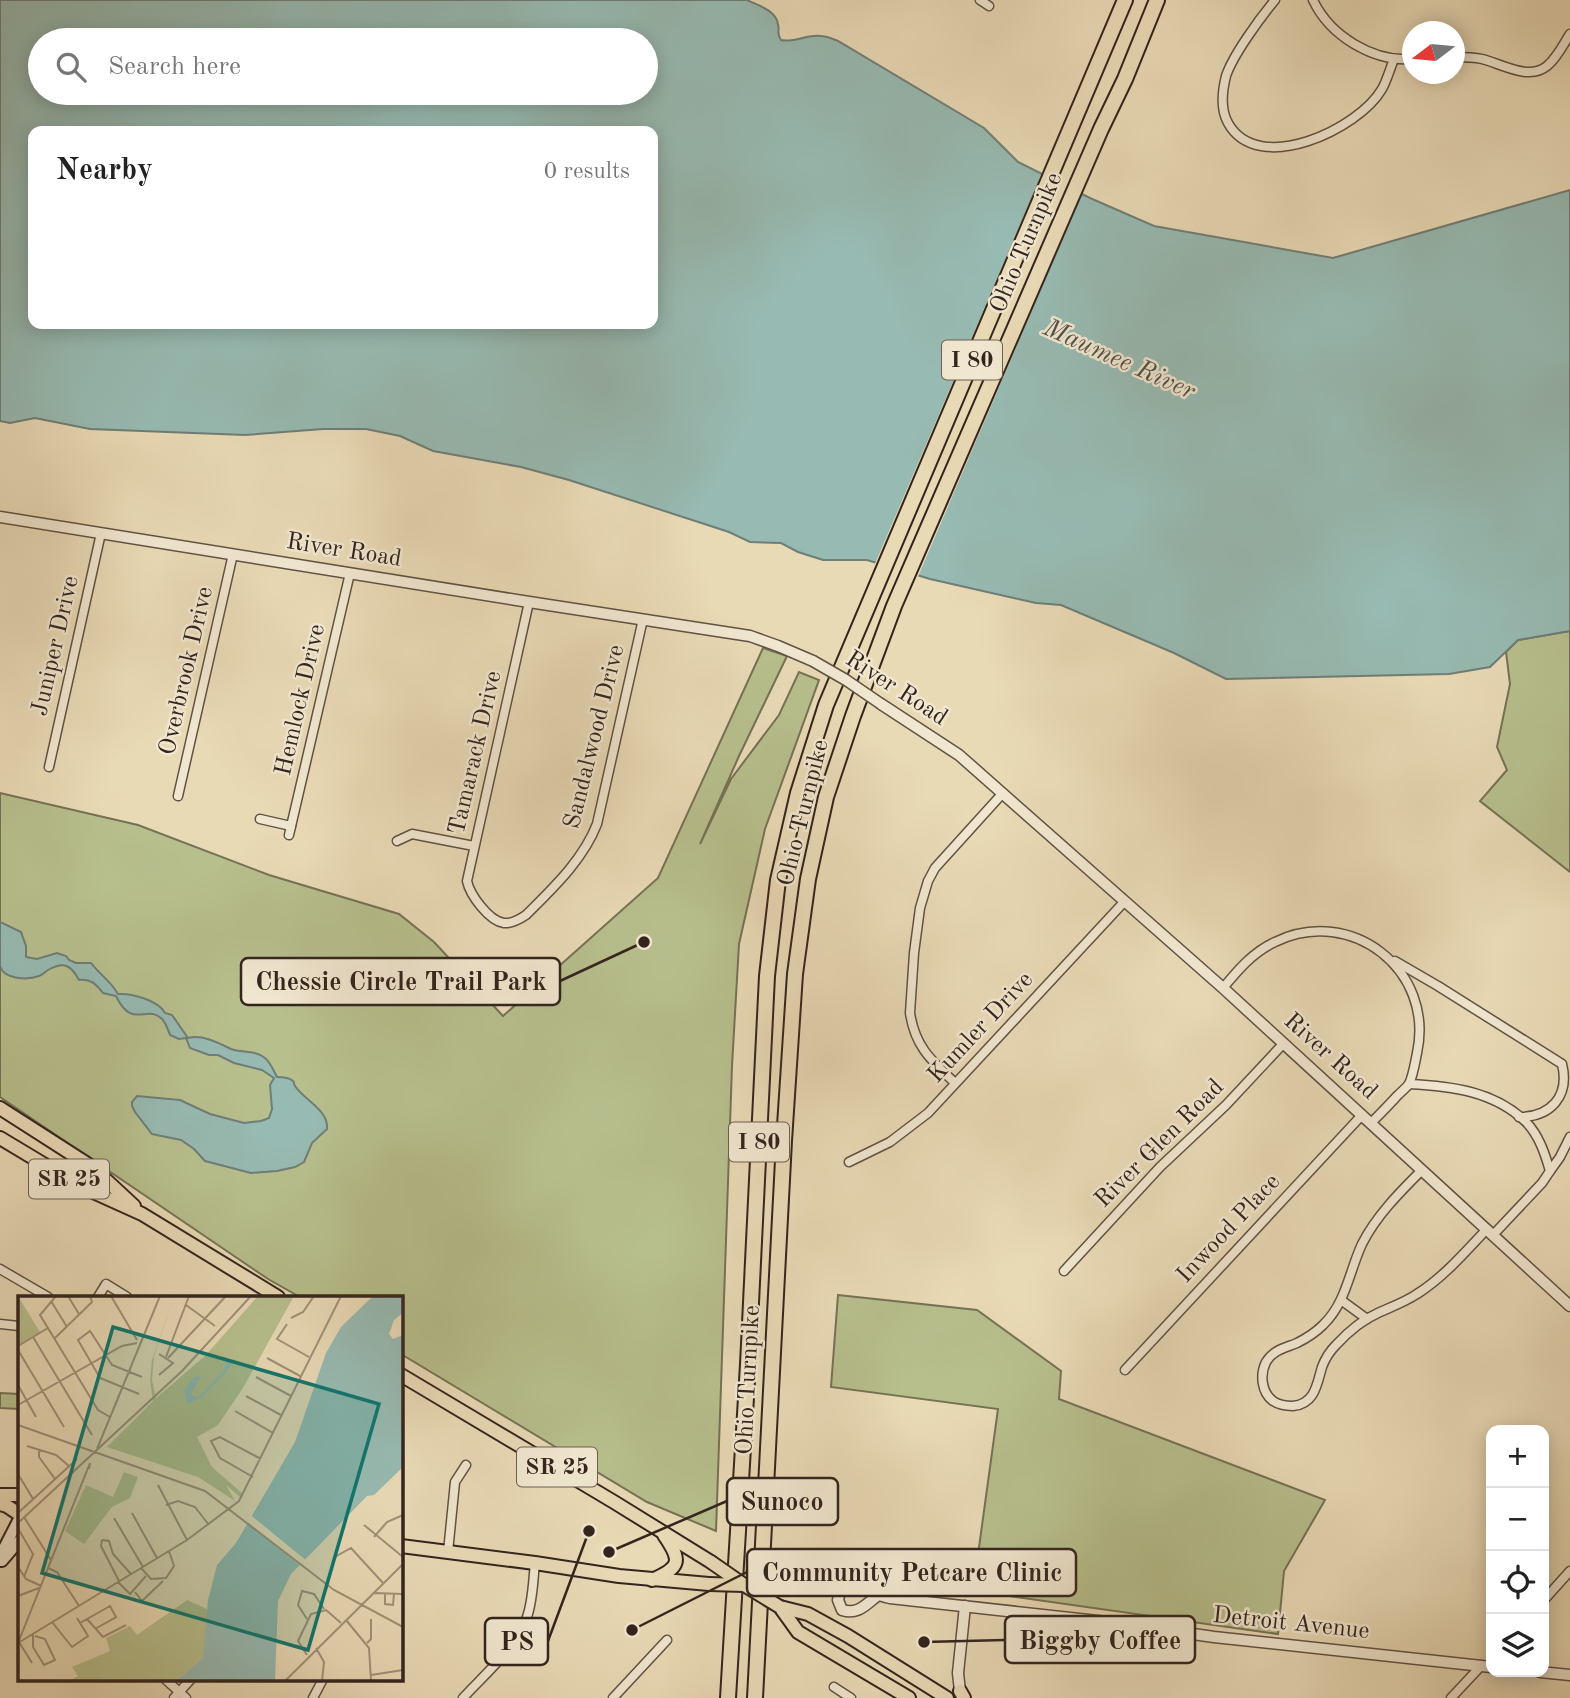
<!DOCTYPE html>
<meta charset="utf-8">
<style>
:root{--surface:#fff;--page:#f2f2f2;--text:#222;--muted:#767676;--line:#e0e0e0}
body{margin:0;font-family:"Old Standard TT",serif;background:var(--page);color:var(--text)}
.controls{position:absolute;right:21px;bottom:21px;display:grid;overflow:hidden;border-radius:14px;box-shadow:0 4px 18px #0003}
.controls button{width:63px;height:63px;display:grid;place-items:center;padding:0;border:0;border-bottom:2px solid var(--line);background:var(--surface);color:var(--text);font:35px sans-serif}
.compass{position:absolute;left:1402px;top:21px;width:63px;height:63px;border-radius:50%;background:var(--surface);box-shadow:0 4px 18px #0003;rotate:254deg}
.list{margin:0;padding:0;list-style:none}
h2{display:flex;justify-content:space-between;align-items:center;height:91px;margin:0;padding:0 28px;font-size:30px}
h2 small{font-size:23px;font-weight:400;color:var(--muted)}
.icon{flex:none;width:38px;height:38px;fill:none;stroke:currentColor;stroke-width:2;stroke-linecap:round;stroke-linejoin:round}
.map{position:relative;flex:none;width:1570px;height:1698px;overflow:hidden}
.search{position:absolute;background:var(--surface);box-shadow:0 4px 18px #0003;left:28px;top:28px;width:630px;height:77px;display:flex;align-items:center;gap:18px;box-sizing:border-box;padding:0 24px;border-radius:38px;color:var(--muted);font-size:26px}
.panel{position:absolute;background:var(--surface);box-shadow:0 4px 18px #0003;left:28px;top:126px;width:630px;height:203px;border-radius:14px}
.map>svg:first-child{display:block}
.green{fill:#b7bf8d;stroke:#757256;stroke-width:2}
.water{fill:#97bab2;stroke:#6f7e77;stroke-width:2;fill-rule:evenodd}
.pier{fill:#e9dab6}
.lines{fill:none;stroke-linecap:round;stroke-linejoin:round}
.minor-casing{stroke:#605244;stroke-width:11}
.tertiary-casing{stroke:#605244;stroke-width:13}
.secondary-casing{stroke:#33241e;stroke-width:14}
.primary-casing{stroke:#33241e;stroke-width:16}
.trunk-casing{stroke:#33241e;stroke-width:16}
.motorway-casing{stroke:#33241e;stroke-width:18}
.minor{stroke:#f1e7d0;stroke-width:8}
.tertiary{stroke:#f1e7d0;stroke-width:10}
.secondary{stroke:#f1e7d0;stroke-width:10}
.primary{stroke:#e9dab6;stroke-width:12}
.trunk{stroke:#e9dab6;stroke-width:12}
.motorway{stroke:#e9dab6;stroke-width:14}
.tertiary-bridge-casing{stroke:#605244;stroke-width:13;stroke-linecap:butt}
.primary-bridge-casing{stroke:#33241e;stroke-width:16;stroke-linecap:butt}
.trunk-bridge-casing{stroke:#33241e;stroke-width:16;stroke-linecap:butt}
.tertiary-bridge{stroke:#f1e7d0;stroke-width:10}
.primary-bridge{stroke:#e9dab6;stroke-width:12}
.trunk-bridge{stroke:#e9dab6;stroke-width:12}
.labels{text-anchor:middle;dominant-baseline:central;stroke-width:5;stroke-linejoin:round;paint-order:stroke}
.shield{fill:#f1e7d0;stroke:#6c5e53;stroke-width:2}
.shield-label{font-size:23px;font-weight:bold;fill:#33241e}
.street-label{font-size:24px;fill:#33241e;stroke:#f1e7d0}
.water-label{font-size:26px;font-style:italic;fill:#51514a;stroke:#f1e7d0}
.inset-road{fill:none;stroke:#a09179;stroke-width:2}
.view{fill:#0f766e;fill-opacity:0.15;stroke:#0f766e;stroke-width:3.5}
.inset-edge{fill:none;stroke:#33241e;stroke-width:3.5}
.leader{fill:none;stroke:#33241e;stroke-width:2.5}
.callout-dot{fill:#33241e;stroke:#f1e7d0;stroke-width:2.5}
.callout{fill:#f1e7d0;stroke:#33241e;stroke-width:2.5}
.callout-label{font-size:26px;text-anchor:middle;font-weight:bold;fill:#33241e}
</style>
<div class="map">
<svg width="1570" height="1698" viewBox="0 0 1570 1698">
<rect width="100%" height="100%" fill="#e9dab6"/>
<filter id="stains"><feTurbulence type="fractalNoise" baseFrequency=".00286" numOctaves="4"/><feColorMatrix values="0 0 0 0 .2 0 0 0 0 .09 0 0 0 0 .02 0 0 0 .5 -.17"/></filter>
<radialGradient id="worn" r=".72"><stop offset=".6" stop-color="#630" stop-opacity="0"/><stop offset="1" stop-color="#630" stop-opacity=".3"/></radialGradient>
<g class="green">
<path d="M 1570,631 L 1570,872 L 1480,801 L 1507,770 L 1497,747 L 1510,684 L 1506,652 L 1518,640 Z"/>
<path d="M 763,648 L 787,656 L 739,756 L 700,844 L 731,779 L 779,715 L 799,672 L 819,680 L 765,829 L 739,944 L 732,1066 L 716,1531 L 647,1502 L 401,1354 L 401,1297 L 300,1297 L 268,1279 L 0,1097 L 0,793 L 138,825 L 269,875 L 399,914 L 434,942 L 503,1016 L 658,878 Z"/>
<path d="M 838,1295 L 977,1310 L 1061,1371 L 1059,1399 L 1325,1500 L 1284,1571 L 1278,1634 L 973,1591 L 998,1409 L 831,1387 Z"/>
<path d="M 0,1393 L 19,1394 L 19,1409 L 0,1408 Z"/>
</g>
<g class="water">
<path d="M 0,0 L 747,0 C 757,5 776,10 778,24 C 780,31 776,33 781,40 C 794,43 808,34 821,36 C 827,36 833,39 838,41 L 984,128 L 1018,162 L 1090,198 L 1154,226 L 1333,258 L 1570,190 L 1570,631 L 1518,640 L 1490,667 L 1449,674 L 1226,679 L 1174,653 L 1061,605 L 1036,603 L 930,579 L 867,560 L 823,560 L 798,552 L 781,543 L 750,542 L 729,532 L 569,480 L 521,467 L 433,451 L 400,436 L 366,429 L 323,429 L 245,435 L 90,429 L 35,418 L 10,423 L 0,421 ZM 40,40 L 646,40 L 646,93 L 40,93 ZM 33,131 L 653,131 L 653,324 L 33,324 Z"/>
<path d="M 0,922 L 21,932 L 26,946 L 26,957 L 37,959 L 57,953 L 66,956 L 69,960 L 76,963 L 91,963 C 101,976 110,980 118,994 C 131,993 158,1000 165,1013 L 172,1015 L 188,1038 C 202,1034 219,1043 231,1049 C 242,1053 256,1050 265,1058 C 270,1062 274,1071 277,1077 C 282,1077 289,1077 293,1081 C 294,1082 294,1085 295,1086 C 304,1100 329,1110 327,1129 L 312,1143 L 304,1162 L 295,1167 L 277,1171 L 251,1173 L 205,1161 L 194,1149 L 181,1140 L 152,1134 L 135,1112 L 132,1106 L 132,1102 L 137,1096 L 180,1100 L 210,1114 L 244,1123 L 261,1121 L 269,1118 L 272,1109 L 270,1085 L 274,1078 L 262,1070 L 234,1063 L 218,1055 L 209,1055 L 190,1048 L 186,1038 L 179,1039 L 170,1035 C 168,1030 166,1023 162,1019 C 147,1004 132,1030 116,996 L 103,993 C 96,984 90,978 79,980 C 71,965 64,961 48,970 C 45,972 42,975 39,976 C 28,980 4,980 0,966 C 0,957 0,933 0,922 Z"/>
</g>
<path class="pier" d="M 1043,171 L 1083,191 L 917,579 L 874,566 Z"/>
<g class="lines">
<g class="minor-casing">
<g id="minor">
<path d="M 980,0 L 989,6"/>
<path d="M 1275,0 C 1260,18 1233,55 1226,76 C 1222,92 1220,109 1228,123 C 1258,177 1359,129 1382,89 C 1387,80 1390,69 1394,59"/>
<path d="M 1313,0 C 1330,36 1373,62 1412,59"/>
<path d="M 1454,57 C 1464,57 1473,57 1482,59 C 1502,64 1529,81 1547,66 C 1557,58 1563,45 1570,34"/>
<path d="M 529,602 L 467,881 C 470,895 489,921 504,923 C 512,924 520,919 526,915 C 553,888 583,860 597,824 L 643,619"/>
<path d="M 49,767 L 101,533"/>
<path d="M 178,796 L 233,554"/>
<path d="M 260,819 L 291,826"/>
<path d="M 289,835 L 350,573"/>
<path d="M 397,841 L 412,834 L 474,846"/>
<path d="M 1395,961 L 1438,986 L 1562,1064 C 1570,1097 1550,1117 1519,1117"/>
<path d="M 1223,988 C 1238,970 1253,952 1275,942 C 1351,905 1435,970 1417,1053 C 1415,1063 1413,1076 1409,1084 C 1406,1088 1401,1092 1397,1096 C 1389,1105 1380,1114 1371,1123"/>
<path d="M 955,1083 C 932,1061 915,1047 910,1013 L 914,953 L 920,908 L 928,881 L 935,868 L 1002,794"/>
<path d="M 1409,1084 C 1451,1086 1494,1091 1526,1122 C 1539,1135 1545,1154 1550,1171 L 1542,1183 L 1493,1235"/>
<path d="M 849,1162 L 890,1142 L 928,1113 L 1125,901"/>
<path d="M 1422,1170 C 1400,1192 1376,1216 1362,1244 C 1349,1272 1346,1303 1323,1325 C 1316,1332 1307,1338 1297,1343 C 1285,1348 1273,1350 1266,1362 C 1260,1374 1261,1392 1273,1401 C 1279,1405 1286,1406 1293,1406 C 1315,1404 1317,1384 1322,1367 C 1325,1359 1330,1351 1336,1345 C 1348,1332 1362,1320 1378,1313 C 1391,1307 1405,1302 1417,1294 C 1444,1277 1465,1252 1487,1229"/>
<path d="M 1550,1171 L 1560,1157 L 1570,1137"/>
<path d="M 0,1269 L 48,1297"/>
<path d="M 1064,1271 L 1160,1167 L 1226,1105 L 1283,1044"/>
<path d="M 98,1297 L 106,1284 L 127,1297"/>
<path d="M 1341,1300 L 1367,1319"/>
<path d="M 0,1324 L 19,1326"/>
<path d="M 1125,1370 L 1362,1115"/>
<path d="M 448,1552 L 455,1482 L 466,1465"/>
<path d="M 1544,1600 L 1570,1571"/>
<path d="M 165,1679 L 186,1698"/>
<path d="M 834,1687 L 851,1698"/>
<path d="M 174,1698 L 191,1679"/>
<path d="M 313,1698 L 323,1679"/>
<path d="M 463,1698 C 483,1676 518,1646 527,1617 C 533,1600 533,1581 535,1563"/>
<path d="M 613,1698 L 667,1640"/>
<path d="M 1451,1698 L 1481,1666"/>
</g>
</g>
<g class="tertiary-casing">
<g id="tertiary">
<path d="M 0,517 L 529,602 L 750,636 L 778,646 L 813,661"/>
<path d="M 881,704 L 959,755 L 1223,988 L 1570,1306"/>
<path d="M 877,1596 C 865,1605 858,1615 842,1610 L 838,1600 L 840,1591 L 849,1585 C 863,1589 876,1595 890,1598 L 1116,1623 L 1214,1637 L 1491,1667"/>
<path d="M 1540,1672 L 1570,1675"/>
<path d="M 960,1691 L 958,1673 L 965,1606"/>
</g>
</g>
<g class="secondary-casing">
<g id="secondary">
<path d="M 0,1561 L 3,1550 L 19,1519"/>
<path d="M 2,1561 L 19,1541"/>
</g>
</g>
<g class="primary-casing">
<g id="primary">
<path d="M 0,1495 L 19,1495"/>
<path d="M 0,1504 L 7,1506 L 19,1514"/>
<path d="M 401,1546 L 535,1563 L 619,1576 L 709,1584"/>
</g>
</g>
<g class="trunk-casing">
<g id="trunk">
<path d="M 0,1108 L 92,1167 L 134,1206"/>
<path d="M 0,1138 L 80,1186 L 142,1214 L 278,1297"/>
<path d="M 401,1375 L 614,1502 L 711,1562"/>
<path d="M 652,1580 C 681,1567 682,1561 664,1535"/>
<path d="M 780,1607 L 808,1614 L 848,1636 L 947,1698"/>
<path d="M 780,1607 L 798,1632 L 909,1698"/>
<path d="M 960,1691 L 964,1698"/>
</g>
</g>
<g class="motorway-casing">
<g id="motorway">
<path d="M 728,1698 L 748,1364 L 767,976 L 778,880 L 798,793 L 826,705 L 1125,0"/>
<path d="M 755,1698 L 784,1141 L 795,974 L 808,879 L 826,797 L 853,716 L 894,606 L 1101,129 L 1125,79 L 1157,0"/>
</g>
</g>
<use href="#minor" class="minor"/>
<use href="#tertiary" class="tertiary"/>
<use href="#secondary" class="secondary"/>
<use href="#primary" class="primary"/>
<use href="#trunk" class="trunk"/>
<use href="#motorway" class="motorway"/>
<g class="tertiary-bridge-casing">
<path id="tertiary-bridge" d="M 813,661 L 846,680 L 881,704"/>
</g>
<g class="primary-bridge-casing">
<path id="primary-bridge" d="M 709,1584 L 744,1585"/>
</g>
<g class="trunk-bridge-casing">
<path id="trunk-bridge" d="M 711,1562 L 744,1585 L 780,1607"/>
</g>
<use href="#tertiary-bridge" class="tertiary-bridge"/>
<use href="#primary-bridge" class="primary-bridge"/>
<use href="#trunk-bridge" class="trunk-bridge"/>
</g>
<g class="labels">
<g class="shield">
<rect x="942" y="340.5" width="60" height="39" rx="5"/>
<rect x="729" y="1122.5" width="60" height="39" rx="5"/>
<rect x="29" y="1159.5" width="80" height="39" rx="5"/>
<rect x="517" y="1447.5" width="80" height="39" rx="5"/>
</g>
<g class="shield-label">
<text x="972" y="360">I 80</text>
<text x="759" y="1142">I 80</text>
<text x="69" y="1179">SR 25</text>
<text x="557" y="1467">SR 25</text>
</g>
<g class="street-label">
<text transform="translate(1027 243) rotate(-67)">Ohio Turnpike</text>
<text transform="translate(344 551) rotate(9)">River Road</text>
<text transform="translate(56 646) rotate(-77)">Juniper Drive</text>
<text transform="translate(187 671) rotate(-77)">Overbrook Drive</text>
<text transform="translate(896 689) rotate(33)">River Road</text>
<text transform="translate(301 700) rotate(-77)">Hemlock Drive</text>
<text transform="translate(595 737) rotate(-76)">Sandalwood Drive</text>
<text transform="translate(476 753) rotate(-77)">Tamarack Drive</text>
<text transform="translate(804 813) rotate(-76)">Ohio Turnpike</text>
<text transform="translate(981 1028) rotate(-47)">Kumler Drive</text>
<text transform="translate(1330 1057) rotate(42)">River Road</text>
<text transform="translate(1160 1144) rotate(-45)">River Glen Road</text>
<text transform="translate(1229 1229) rotate(-47)">Inwood Place</text>
<text transform="translate(749 1380) rotate(-87)">Ohio Turnpike</text>
<text transform="translate(1291 1624) rotate(6)">Detroit Avenue</text>
</g>
<g class="water-label">
<text transform="translate(1119 360) rotate(24)">Maumee River</text>
</g>
</g>
<g transform="translate(18 1296)">
<rect width="385" height="385" fill="#e9dab6"/>
<path d="M 0,0 L 22,36 L 0,49 ZM 156,0 L 136,60 L 134,84 L 138,102 L 187,60 L 240,0 L 276,0 L 225,92 L 200,129 L 179,141 L 194,171 L 225,198 L 223,202 L 208,189 L 217,205 L 180,181 L 89,151 L 135,105 L 132,84 L 134,64 ZM 106,176 L 120,181 L 112,202 L 94,211 L 66,248 L 47,235 L 68,189 L 95,201 ZM 169,304 L 191,314 L 190,337 L 185,362 L 158,385 L 51,385 L 60,380 L 54,371 L 92,355 L 88,342 L 112,330 L 119,339 Z" fill="#b7bf8d"/>
<path d="M 355,0 L 385,0 L 385,17 L 376,24 L 371,38 L 375,43 L 385,39 L 385,171 L 356,199 L 349,200 L 273,278 L 260,305 L 257,385 L 158,385 L 185,362 L 190,304 L 199,269 L 218,247 L 277,146 L 308,57 L 323,31 ZM 217,63 L 206,79 L 183,102 L 169,108 L 166,94 L 176,81 L 183,80 L 173,98 L 180,102 L 206,75 L 208,65 Z" fill="#97bab2"/>
<path d="M 230,217 L 289,265 L 284,271 L 227,224 Z" fill="#e9dab6"/>
<path class="inset-road" d="M 38,0 L 22,19 L 80,114 L 92,121M 50,0 L 61,18M 93,0 L 119,44M 296,0 L 319,0M 33,5 L 49,31M 168,9 L 197,30M 273,22 L 285,16 L 296,0M 269,28 L 259,43 L 291,61M 15,41 L 74,139M 36,43 L 74,6 L 72,0M 0,50 L 30,32M 0,54 L 46,131M 141,58 L 155,67 L 141,79M 148,61 L 171,0M 150,62 L 208,0M 249,62 L 282,80M 238,81 L 273,100M 0,89 L 18,121M 121,98 L 82,82 L 60,44 L 72,35 L 94,69 L 124,81M 228,100 L 263,119M 0,109 L 104,50 L 119,47M 217,115 L 255,137M 0,129 L 187,195 L 316,294 L 385,331M 9,150 L 38,159 L 51,170M 21,153 L 21,161 L 37,183M 79,153 L 142,0M 0,178 L 15,203M 235,181 L 202,162 L 193,145 L 202,141 L 243,163M 140,189 L 169,244M 148,209 L 160,205 L 177,211 L 191,229M 0,217 L 59,163M 114,217 L 139,262M 6,221 L 33,264M 96,222 L 125,271M 0,227 L 164,75 L 233,0M 346,229 L 385,261M 1,234 L 15,258 L 6,281M 356,241 L 369,226 L 385,219M 84,244 L 91,245 L 95,258 L 113,278M 84,244 L 83,250 L 101,285M 315,262 L 333,252 L 365,287M 0,271 L 8,283 L 23,290M 30,272 L 39,276 L 61,310M 123,272 L 133,283 L 148,282 L 156,270 L 151,255M 100,286 L 112,298 L 128,280M 117,296 L 124,305 L 145,285M 355,297 L 385,298M 367,298 L 367,308 L 375,309 L 376,298M 0,300 L 21,292M 69,323 L 85,341 L 108,329M 289,323 L 280,309 L 284,295 L 296,298 L 306,313M 328,324 L 351,352 L 353,385M 34,326 L 54,351 L 70,340 L 59,322M 62,327 L 92,310 L 98,321 L 77,333M 15,338 L 15,351 L 26,369 L 37,364 L 27,343 L 17,340M 1,346 L 14,367M 0,347 L 169,244 L 221,205 L 323,0M 0,347 L 72,167 L 71,173M 349,347 L 353,343 L 353,323M 298,352 L 306,366 L 304,385M 289,359 L 280,345 L 293,318 L 308,314 L 323,327M 353,379 L 385,374M 267,385 L 385,268"/>
<path class="view" d="M 95,31 L 361,108 L 290,354 L 24,277 Z"/>
<rect width="385" height="385" class="inset-edge"/>
</g>
<path class="leader" d="M644 942L560 981M609 1552L727 1501M632 1630L747 1572M924 1642L1005 1640M589 1531L548 1641"/>
<g class="callout-dot">
<circle cx="644" cy="942" r="7"/>
<circle cx="609" cy="1552" r="7"/>
<circle cx="632" cy="1630" r="7"/>
<circle cx="924" cy="1642" r="7"/>
<circle cx="589" cy="1531" r="7"/>
</g>
<g class="callout">
<rect x="241" y="958" width="319" height="47" rx="7"/>
<rect x="727" y="1478" width="111" height="47" rx="7"/>
<rect x="747" y="1549" width="329" height="47" rx="7"/>
<rect x="1005" y="1616" width="190" height="47" rx="7"/>
<rect x="485" y="1618" width="63" height="47" rx="7"/>
</g>
<g class="callout-label">
<text x="401" y="990">Chessie Circle Trail Park</text>
<text x="782" y="1510">Sunoco</text>
<text x="912" y="1581">Community Petcare Clinic</text>
<text x="1100" y="1649">Biggby Coffee</text>
<text x="517" y="1650">PS</text>
</g>
<rect width="100%" height="100%" filter="url(#stains)"/>
<rect width="100%" height="100%" fill="url(#worn)"/>
</svg>
<div class="controls">
<button>+</button>
<button>−</button>
<button><svg class="icon" aria-label="locate" viewBox="0 0 24 24"><circle cx="12" cy="12" r="6"/><path d="M12 2v4M12 18v4M2 12h4M18 12h4"/></svg></button>
<button><svg class="icon" aria-label="layers" viewBox="0 0 24 24"><path d="M12 4l9 5-9 5-9-5zM3 14l9 5 9-5"/></svg></button>
</div>
<svg class="compass" viewBox="-18 -18 36 36"><path d="M0-13l5 13h-10z" fill="#e53935"/><path d="M0 13l5-13h-10z" fill="#767676"/></svg>
<div class="search"><svg class="icon" aria-label="search" viewBox="0 0 24 24"><circle cx="10" cy="10" r="6"/><path d="M15 15l6 6"/></svg>Search here</div>
<section class="panel">
<h2>Nearby<small>0 results</small></h2>
<ul class="list">
</ul>
</section>
</div>
